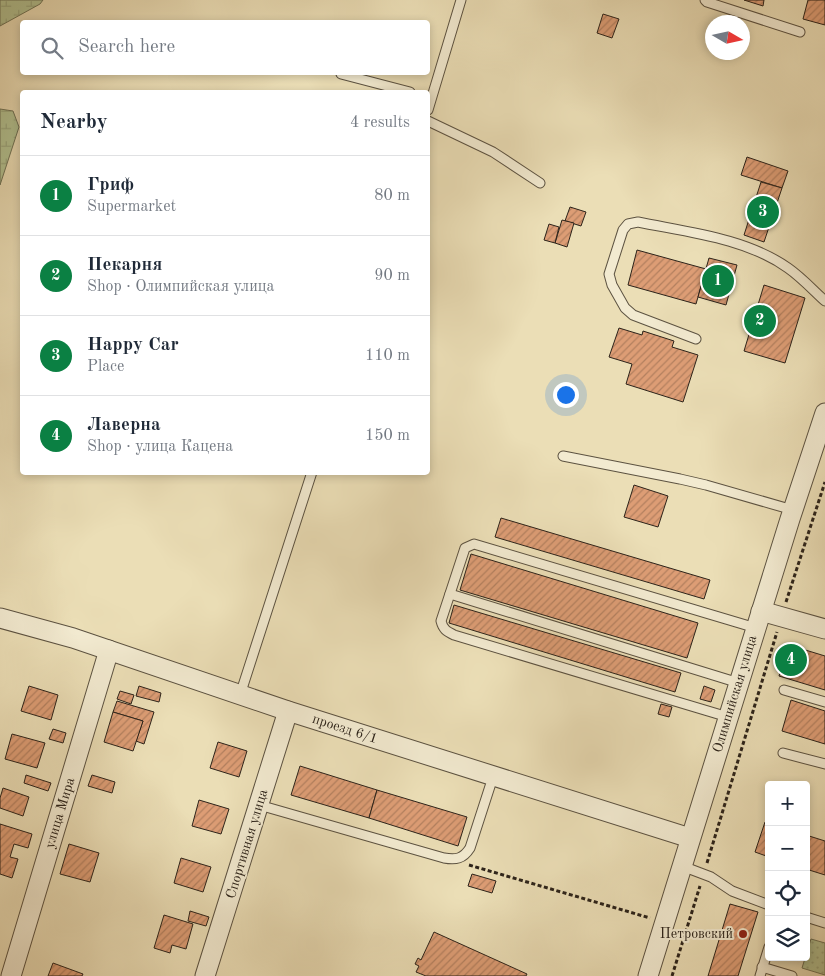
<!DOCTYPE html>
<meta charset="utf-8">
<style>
:root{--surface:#fff;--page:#f6f6f7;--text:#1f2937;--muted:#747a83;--line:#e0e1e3;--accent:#0b8043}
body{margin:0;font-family:"Old Standard TT",serif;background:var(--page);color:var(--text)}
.controls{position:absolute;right:15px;bottom:15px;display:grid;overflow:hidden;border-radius:5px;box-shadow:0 2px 8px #0003}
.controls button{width:45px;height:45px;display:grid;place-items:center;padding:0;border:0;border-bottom:1px solid var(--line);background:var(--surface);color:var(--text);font:25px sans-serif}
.compass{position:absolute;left:705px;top:15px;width:45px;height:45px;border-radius:50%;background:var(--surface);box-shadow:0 2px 8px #0003;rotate:99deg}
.you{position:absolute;left:565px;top:394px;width:18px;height:18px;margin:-12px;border:4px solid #fff;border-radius:50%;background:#1a73e8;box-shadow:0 0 0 8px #1a73e833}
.badge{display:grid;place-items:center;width:32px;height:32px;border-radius:50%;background:var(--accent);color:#fff;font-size:16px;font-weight:700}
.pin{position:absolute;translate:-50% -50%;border:2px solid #fff;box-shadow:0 1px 5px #0006}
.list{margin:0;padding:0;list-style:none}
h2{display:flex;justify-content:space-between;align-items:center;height:65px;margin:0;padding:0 20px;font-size:21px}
h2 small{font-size:16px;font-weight:400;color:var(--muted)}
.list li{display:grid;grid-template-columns:32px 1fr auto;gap:15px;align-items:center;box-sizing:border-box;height:80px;padding:0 20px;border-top:1px solid var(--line)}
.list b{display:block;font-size:19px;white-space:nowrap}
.list p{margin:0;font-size:16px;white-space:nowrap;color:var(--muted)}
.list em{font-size:16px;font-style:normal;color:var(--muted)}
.icon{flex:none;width:28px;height:28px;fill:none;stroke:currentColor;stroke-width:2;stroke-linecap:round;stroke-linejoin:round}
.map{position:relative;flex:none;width:825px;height:976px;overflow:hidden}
.search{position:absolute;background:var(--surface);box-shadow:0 2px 8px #0003;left:20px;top:20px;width:410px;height:55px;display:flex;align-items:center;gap:12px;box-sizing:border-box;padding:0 18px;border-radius:5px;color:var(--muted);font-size:19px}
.panel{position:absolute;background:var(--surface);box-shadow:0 2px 8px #0003;left:20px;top:90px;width:410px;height:385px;border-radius:5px}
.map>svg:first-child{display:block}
.grass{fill:url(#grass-dots);stroke:#6f7256}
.wetland{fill:url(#wetland-marsh);stroke:#6f7256}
.building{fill:url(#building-hatch);stroke:#2c231a}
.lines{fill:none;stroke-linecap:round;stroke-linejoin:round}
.lane-casing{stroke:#5c5241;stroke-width:11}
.street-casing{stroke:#5c5241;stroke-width:21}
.path{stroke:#2c231a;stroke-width:3;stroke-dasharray:4 2.5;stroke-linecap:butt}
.lane{stroke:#f2ead0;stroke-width:9}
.street{stroke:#f2ead0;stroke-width:19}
.poi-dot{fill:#8f2418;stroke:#f2ead0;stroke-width:2}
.labels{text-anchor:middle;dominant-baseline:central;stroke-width:4;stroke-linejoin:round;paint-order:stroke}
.street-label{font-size:14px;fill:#2c231a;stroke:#f2ead0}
.poi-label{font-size:14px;fill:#2c231a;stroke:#f2ead0;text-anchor:end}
</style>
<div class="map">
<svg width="825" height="976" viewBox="0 0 825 976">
<defs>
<pattern id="grass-dots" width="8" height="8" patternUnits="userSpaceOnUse" patternTransform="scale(1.25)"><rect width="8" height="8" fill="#b2c292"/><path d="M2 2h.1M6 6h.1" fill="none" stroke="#99a67d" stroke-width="1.8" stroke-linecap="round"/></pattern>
<pattern id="wetland-marsh" width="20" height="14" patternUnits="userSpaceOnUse" patternTransform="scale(1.25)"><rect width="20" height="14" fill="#b2c292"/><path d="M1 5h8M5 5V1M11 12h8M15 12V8" fill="none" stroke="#99a67d"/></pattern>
<pattern id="building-hatch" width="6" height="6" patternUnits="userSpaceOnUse" patternTransform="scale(1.25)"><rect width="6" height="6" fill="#dd9d75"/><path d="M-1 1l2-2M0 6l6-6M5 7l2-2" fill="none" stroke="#b3805f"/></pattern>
</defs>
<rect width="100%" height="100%" fill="#ebdeb6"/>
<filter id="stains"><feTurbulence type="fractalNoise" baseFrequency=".004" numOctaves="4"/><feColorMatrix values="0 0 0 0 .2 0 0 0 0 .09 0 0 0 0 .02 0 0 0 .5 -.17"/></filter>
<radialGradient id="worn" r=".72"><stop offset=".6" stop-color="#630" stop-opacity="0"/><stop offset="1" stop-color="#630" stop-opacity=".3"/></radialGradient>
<path class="grass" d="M 811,939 L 825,943 L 825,975 L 802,968 Z"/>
<g class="wetland">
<path d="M 0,0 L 43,0 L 40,4 L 0,26 Z"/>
<path d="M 0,109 L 13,111 L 19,127 L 0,185 Z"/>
</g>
<g class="building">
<path d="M 744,0 L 764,0 L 763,6 Z"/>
<path d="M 808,0 L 825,0 L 825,25 L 803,19 Z"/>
<path d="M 603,14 L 619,19 L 612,38 L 597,33 Z"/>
<path d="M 747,157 L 788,171 L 782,188 L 741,175 Z"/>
<path d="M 761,182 L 782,188 L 764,242 L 744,235 Z"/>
<path d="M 570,207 L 586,212 L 581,226 L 565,221 Z"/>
<path d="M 562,220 L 574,223 L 567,247 L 555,243 Z"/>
<path d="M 549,224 L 559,227 L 555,243 L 544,240 Z"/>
<path d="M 637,250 L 706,269 L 696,304 L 628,285 Z"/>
<path d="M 709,258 L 737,265 L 726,305 L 698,297 Z"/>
<path d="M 764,285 L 805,298 L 785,363 L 744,351 Z"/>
<path d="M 619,328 L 642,335 L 643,331 L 674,341 L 672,347 L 698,355 L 683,402 L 626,384 L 632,364 L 609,357 Z"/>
<path d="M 634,485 L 668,496 L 658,527 L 624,517 Z"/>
<path d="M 501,518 L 710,580 L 704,599 L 495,537 Z"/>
<path d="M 471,554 L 698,623 L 687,658 L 460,590 Z"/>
<path d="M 454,605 L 681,673 L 675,692 L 449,623 Z"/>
<path d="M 789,645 L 825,656 L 825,690 L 779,676 Z"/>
<path d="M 29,686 L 58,695 L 51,720 L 21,711 Z"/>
<path d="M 139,686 L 161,693 L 159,702 L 136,696 Z"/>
<path d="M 704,686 L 715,690 L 711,702 L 700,699 Z"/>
<path d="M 120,691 L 134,695 L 131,704 L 117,699 Z"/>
<path d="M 791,700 L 825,711 L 825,744 L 782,731 Z"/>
<path d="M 117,701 L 154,712 L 144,744 L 136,741 L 143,721 L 113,712 Z"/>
<path d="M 661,704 L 672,707 L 669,717 L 658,714 Z"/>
<path d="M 113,712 L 143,721 L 133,751 L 104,742 Z"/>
<path d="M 53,729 L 66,733 L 63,743 L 49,739 Z"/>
<path d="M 12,734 L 45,743 L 37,768 L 5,759 Z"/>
<path d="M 218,742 L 247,751 L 239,777 L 210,768 Z"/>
<path d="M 300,766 L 377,790 L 369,818 L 291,795 Z"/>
<path d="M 26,775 L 51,783 L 48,791 L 24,783 Z"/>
<path d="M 92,775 L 115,782 L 112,793 L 88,786 Z"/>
<path d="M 3,788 L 29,797 L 23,816 L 0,808 L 0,798 Z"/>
<path d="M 377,790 L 467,817 L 458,846 L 369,818 Z"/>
<path d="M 199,800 L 229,809 L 221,834 L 192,826 Z"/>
<path d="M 765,822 L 769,823 L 769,857 L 755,852 Z"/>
<path d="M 0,824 L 32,834 L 28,848 L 14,844 L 10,857 L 18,859 L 12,878 L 0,874 Z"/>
<path d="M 806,835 L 825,841 L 825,875 L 806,869 Z"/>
<path d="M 69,844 L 99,853 L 90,882 L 60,874 Z"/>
<path d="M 181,858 L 211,867 L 203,892 L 174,883 Z"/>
<path d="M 472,874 L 496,881 L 492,893 L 468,886 Z"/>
<path d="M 730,904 L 758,912 L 738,976 L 708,976 Z"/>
<path d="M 190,911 L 209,917 L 206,926 L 188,921 Z"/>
<path d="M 164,915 L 193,924 L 186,949 L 172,945 L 170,953 L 154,948 Z"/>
<path d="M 434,932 L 527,974 L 526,976 L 426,976 L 416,972 L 419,966 L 415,964 L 418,958 L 421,960 Z"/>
<path d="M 53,963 L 83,974 L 82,976 L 48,976 Z"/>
</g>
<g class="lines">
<g class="lane-casing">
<g id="lane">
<path d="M 705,0 L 707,2 L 800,32"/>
<path d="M 341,74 L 410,92"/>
<path d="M 428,110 L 461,0"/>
<path d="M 428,121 L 493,152 L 540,183"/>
<path d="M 696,339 L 633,315 L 625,308 L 612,285 L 609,274 L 623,230 L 628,224 L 638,222 C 687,232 746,238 788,268 C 801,277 813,290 825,301"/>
<path d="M 563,456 L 680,479 L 706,485 L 793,510"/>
<path d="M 450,594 L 739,683"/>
<path d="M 784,690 L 825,702"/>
<path d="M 240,695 L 312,472"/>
<path d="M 728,717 L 454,635 C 446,631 443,629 441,621 L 465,548 L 474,544 L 756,628"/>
<path d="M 783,753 L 825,764"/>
<path d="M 259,805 L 444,858 C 456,860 463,859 470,848 L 493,777"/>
<path d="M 682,866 L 711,877 L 732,891 L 769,905"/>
<path d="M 806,917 L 825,923"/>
<path d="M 762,967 L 792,976"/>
<path d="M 760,976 L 769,947"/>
</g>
</g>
<g class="street-casing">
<g id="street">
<path d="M 761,611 L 825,629"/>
<path d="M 0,618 L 73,638 L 288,711 L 690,838"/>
<path d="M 11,976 L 109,650"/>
<path d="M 205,976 L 288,711"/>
<path d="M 648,976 L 790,519 L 825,413"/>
</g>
</g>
<g class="path">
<path d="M 786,602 L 825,482"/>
<path d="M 707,863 L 777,632"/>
<path d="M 469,865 L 650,918"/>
<path d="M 672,976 L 700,886"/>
</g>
<use href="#lane" class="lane"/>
<use href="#street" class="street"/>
</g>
<circle class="poi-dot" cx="743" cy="934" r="5"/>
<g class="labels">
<g class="street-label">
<text transform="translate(735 694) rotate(-73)">Олимпийская улица</text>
<text transform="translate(345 729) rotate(18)">проезд 6/1</text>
<text transform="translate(60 813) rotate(-73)">улица Мира</text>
<text transform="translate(247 844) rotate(-73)">Спортивная улица</text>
</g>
<g class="poi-label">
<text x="733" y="934">Петровский</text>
</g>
</g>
<rect width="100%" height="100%" filter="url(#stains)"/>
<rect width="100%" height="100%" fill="url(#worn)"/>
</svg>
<div class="controls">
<button>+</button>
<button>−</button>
<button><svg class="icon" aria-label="locate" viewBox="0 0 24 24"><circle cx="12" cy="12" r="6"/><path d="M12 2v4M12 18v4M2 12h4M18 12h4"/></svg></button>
<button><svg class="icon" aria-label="layers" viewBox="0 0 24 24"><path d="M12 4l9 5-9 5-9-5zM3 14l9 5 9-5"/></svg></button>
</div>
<svg class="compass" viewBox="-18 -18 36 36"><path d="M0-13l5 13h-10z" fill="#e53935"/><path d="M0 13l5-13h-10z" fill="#747a83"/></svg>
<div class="you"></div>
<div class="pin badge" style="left:718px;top:281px">1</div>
<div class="pin badge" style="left:760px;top:321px">2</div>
<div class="pin badge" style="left:763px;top:212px">3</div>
<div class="pin badge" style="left:791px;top:660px">4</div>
<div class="search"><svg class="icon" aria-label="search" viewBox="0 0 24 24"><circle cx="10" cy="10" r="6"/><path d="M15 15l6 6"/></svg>Search here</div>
<section class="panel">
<h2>Nearby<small>4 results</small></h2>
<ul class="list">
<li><span class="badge">1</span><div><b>Гриф</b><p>Supermarket</p></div><em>80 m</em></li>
<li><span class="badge">2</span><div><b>Пекарня</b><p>Shop · Олимпийская улица</p></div><em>90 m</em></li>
<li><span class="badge">3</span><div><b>Happy Car</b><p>Place</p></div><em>110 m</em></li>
<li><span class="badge">4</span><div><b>Лаверна</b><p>Shop · улица Кацена</p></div><em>150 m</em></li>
</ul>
</section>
</div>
